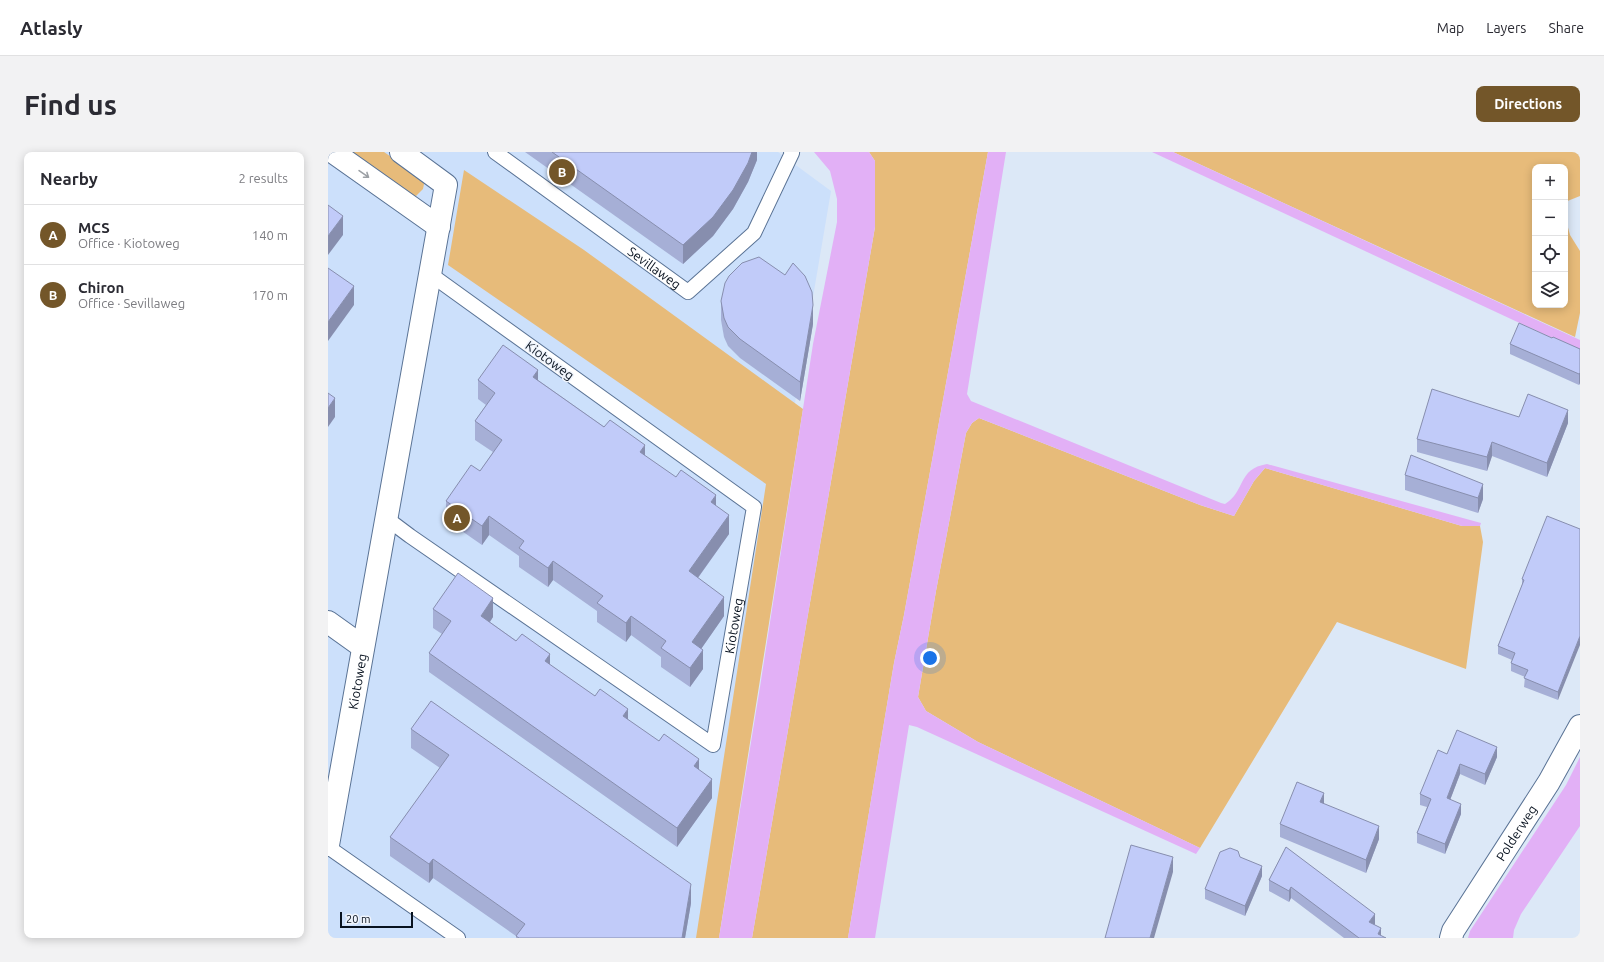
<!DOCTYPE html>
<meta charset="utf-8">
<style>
:root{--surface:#fff;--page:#f2f2f3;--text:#2b2b33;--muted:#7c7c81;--line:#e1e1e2;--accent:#735629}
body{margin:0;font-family:Ubuntu,sans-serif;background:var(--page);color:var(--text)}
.controls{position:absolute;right:12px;top:12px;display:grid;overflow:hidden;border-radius:8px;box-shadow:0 2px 10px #0003}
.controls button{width:36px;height:36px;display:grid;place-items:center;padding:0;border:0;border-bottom:1px solid var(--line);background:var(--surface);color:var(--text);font:20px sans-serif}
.scale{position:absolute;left:12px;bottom:10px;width:73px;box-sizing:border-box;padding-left:4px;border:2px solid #08121f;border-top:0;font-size:11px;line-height:14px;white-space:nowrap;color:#08121f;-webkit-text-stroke:3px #eff4fc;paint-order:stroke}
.you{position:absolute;left:602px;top:506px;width:14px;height:14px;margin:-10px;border:3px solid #fff;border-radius:50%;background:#1a73e8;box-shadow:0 0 0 6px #1a73e833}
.badge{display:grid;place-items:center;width:26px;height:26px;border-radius:50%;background:var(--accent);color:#fff;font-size:13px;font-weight:700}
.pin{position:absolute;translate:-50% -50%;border:2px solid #fff;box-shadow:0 1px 4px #0006}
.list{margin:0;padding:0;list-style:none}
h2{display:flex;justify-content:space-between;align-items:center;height:52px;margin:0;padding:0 16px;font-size:17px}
h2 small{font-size:13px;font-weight:400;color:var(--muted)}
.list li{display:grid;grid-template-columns:26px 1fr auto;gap:12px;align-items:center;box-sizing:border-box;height:60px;padding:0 16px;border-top:1px solid var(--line)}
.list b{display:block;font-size:15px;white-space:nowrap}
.list p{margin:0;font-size:13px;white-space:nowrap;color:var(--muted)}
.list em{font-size:13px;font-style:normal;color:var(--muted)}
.icon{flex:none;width:22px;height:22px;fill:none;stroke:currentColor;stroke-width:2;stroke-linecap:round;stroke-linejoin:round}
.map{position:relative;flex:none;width:1252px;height:786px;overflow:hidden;border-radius:8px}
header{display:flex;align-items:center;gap:24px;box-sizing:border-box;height:56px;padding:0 20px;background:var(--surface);border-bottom:1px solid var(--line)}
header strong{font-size:19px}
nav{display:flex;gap:22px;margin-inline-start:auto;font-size:14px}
.intro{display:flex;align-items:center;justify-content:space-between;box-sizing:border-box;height:96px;padding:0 24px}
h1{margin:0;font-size:28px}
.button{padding:10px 18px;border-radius:8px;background:var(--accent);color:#fff;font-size:14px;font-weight:700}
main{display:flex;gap:24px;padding:0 24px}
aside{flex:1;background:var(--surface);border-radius:8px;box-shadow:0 2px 10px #0003}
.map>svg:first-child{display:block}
.built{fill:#cce0fb}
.green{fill:#e7bb7a}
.water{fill:#e2b0f6}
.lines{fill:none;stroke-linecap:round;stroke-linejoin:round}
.service-casing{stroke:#5a7395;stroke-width:16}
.minor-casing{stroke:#5a7395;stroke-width:24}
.service{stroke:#fff;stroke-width:14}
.minor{stroke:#fff;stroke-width:22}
.wall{fill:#a6afd6}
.shaded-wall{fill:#878eae}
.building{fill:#c1cbf9;stroke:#878eae}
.oneway{stroke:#9ca0a5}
.labels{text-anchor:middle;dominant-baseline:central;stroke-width:3;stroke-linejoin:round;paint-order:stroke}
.street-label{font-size:13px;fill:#08121f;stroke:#eff4fc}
</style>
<header>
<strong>Atlasly</strong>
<nav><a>Map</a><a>Layers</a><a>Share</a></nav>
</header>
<div class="intro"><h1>Find us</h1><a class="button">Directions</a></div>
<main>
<aside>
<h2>Nearby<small>2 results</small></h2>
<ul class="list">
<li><span class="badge">A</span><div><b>MCS</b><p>Office · Kiotoweg</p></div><em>140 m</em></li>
<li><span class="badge">B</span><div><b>Chiron</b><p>Office · Sevillaweg</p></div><em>170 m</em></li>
</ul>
</aside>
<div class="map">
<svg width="1252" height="786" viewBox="0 0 1252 786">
<rect width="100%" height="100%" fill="#dce8f7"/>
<path class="built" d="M 0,0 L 450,0 L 503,39 L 376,786 L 0,786 Z"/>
<g class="green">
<path d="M 21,0 L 56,0 L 94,26 L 96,32 L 95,37 L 88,44 L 82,43 Z"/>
<path d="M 541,0 L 660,0 L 576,463 L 566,511 L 520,786 L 424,786 L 547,75 L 547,9 Z"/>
<path d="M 845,0 L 1252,0 L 1252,44 L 1237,50 L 1237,15 L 1207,15 L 1207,153 L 1237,153 L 1237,64 L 1242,83 L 1252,99 L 1252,161 L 1247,185 Z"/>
<path d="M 136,18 L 256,98 L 475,257 L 391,786 L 368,786 L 438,332 L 120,113 Z"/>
<path d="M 651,266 L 872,353 L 906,364 L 926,329 L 937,316 L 1134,374 L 1152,374 L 1155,390 L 1138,517 L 1009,470 L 872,696 L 650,590 L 598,559 L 590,545 L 608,439 L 638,281 L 644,271 Z"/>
</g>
<g class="water">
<path d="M 486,0 L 541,0 L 547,9 L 547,75 L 424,786 L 391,786 L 432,535 L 485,192 L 509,70 L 509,47 L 502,19 Z"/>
<path d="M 660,0 L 678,0 L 639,242 L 643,249 L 893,351 L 897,352 C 918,339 909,317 939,312 L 1153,371 L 1152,374 L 1134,374 L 937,316 L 926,329 L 906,364 L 872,353 L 651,266 L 644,271 L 638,281 L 608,439 L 590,545 L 598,559 L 650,590 L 872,696 L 868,702 L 589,575 L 581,573 L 547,786 L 520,786 L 566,511 L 576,463 Z"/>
<path d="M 824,0 L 845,0 L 1252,188 L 1252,199 Z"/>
<path d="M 1252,605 L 1252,674 L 1193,762 L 1186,778 L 1185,786 L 1140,786 L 1142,779 L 1238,633 Z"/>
</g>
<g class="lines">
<g class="service-casing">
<g id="service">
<path id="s1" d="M 167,0 L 360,140 L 426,81 L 464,1 L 463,0"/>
<path id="s2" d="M 58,366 L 82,384 L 385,593 L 426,355 L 102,122"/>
<path d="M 0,695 L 130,786"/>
</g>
</g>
<g class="minor-casing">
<g id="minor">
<path d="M 5,0 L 111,75"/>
<path d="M 0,470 L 35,495"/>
<path id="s3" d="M 0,693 L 118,33 L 73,0"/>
<path id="s4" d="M 1123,786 L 1125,779 L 1221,630 L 1252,574"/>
</g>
</g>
<use href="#service" class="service"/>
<use href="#minor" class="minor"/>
</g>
<g class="wall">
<path d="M 197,0 L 429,0 L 429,8 L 420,30 L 405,57 L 385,84 L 355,112 Z"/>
<path d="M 393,149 L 485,172 L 472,249 L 412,206 L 400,194 L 396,185 L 393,168 Z"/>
<path d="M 1224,186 L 1252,197 L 1252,231 L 1251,233 L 1182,202 L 1182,192 Z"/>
<path d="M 150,228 L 210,228 L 388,354 L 401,382 L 370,426 L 396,464 L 373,497 L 375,517 L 362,535 L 333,515 L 333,505 L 303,483 L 298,490 L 269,470 L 269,459 L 225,428 L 220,435 L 191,415 L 191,404 L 161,383 L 154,393 L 118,368 L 118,349 L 152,319 L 165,300 L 147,288 L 147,269 L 158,253 L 150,247 Z"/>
<path d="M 1191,265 L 1240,271 L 1219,325 L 1164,304 L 1159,319 L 1089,300 L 1089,287 Z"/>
<path d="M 1077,323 L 1155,347 L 1150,361 L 1077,338 Z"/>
<path d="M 1252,377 L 1230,548 L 1196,535 L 1197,525 L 1183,519 L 1183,511 L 1184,508 L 1170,502 L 1170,494 L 1194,433 L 1194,427 Z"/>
<path d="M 105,457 L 165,465 L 162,470 L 371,618 L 384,646 L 349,695 L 101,520 L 101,501 L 114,482 L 105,476 Z"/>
<path d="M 83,577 L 363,751 L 357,786 L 188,786 L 188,784 L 105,726 L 101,731 L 62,704 L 62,685 L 112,616 L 83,596 Z"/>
<path d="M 1119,602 L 1169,605 L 1157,633 L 1132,622 L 1122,648 L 1133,662 L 1117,702 L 1089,691 L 1089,681 L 1099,655 L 1092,653 L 1092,642 Z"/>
<path d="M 996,652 L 1051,687 L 1038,721 L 952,685 L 952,672 Z"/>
<path d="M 958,695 L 1047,773 L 1053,784 L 1058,786 L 1016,786 L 963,746 L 961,750 L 941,739 L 941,728 Z"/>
<path d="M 912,705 L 934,724 L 917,764 L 877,747 L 877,737 Z"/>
</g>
<g class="shaded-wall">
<path d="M 424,0 L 429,0 L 429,8 L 420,30 L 405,57 L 385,84 L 355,112 L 355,93 Z"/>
<path d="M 15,64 L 15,83 L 0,103 L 0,84 Z"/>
<path d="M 26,134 L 26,153 L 0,189 L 0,170 Z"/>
<path d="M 485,153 L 485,172 L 472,249 L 472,230 Z"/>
<path d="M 210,218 L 210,237 L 205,225 Z"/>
<path d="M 1252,221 L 1252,231 L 1251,233 L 1251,222 Z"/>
<path d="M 7,246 L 7,265 L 0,275 L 0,256 Z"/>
<path d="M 1240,258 L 1240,271 L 1219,325 L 1219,311 Z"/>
<path d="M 1164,290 L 1164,304 L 1159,319 L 1159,305 Z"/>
<path d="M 317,293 L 317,312 L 312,300 Z"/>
<path d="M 1155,332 L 1155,347 L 1150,361 L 1150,346 Z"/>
<path d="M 388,343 L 388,362 L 383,350 Z"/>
<path d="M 401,363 L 401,382 L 361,438 L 361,419 Z"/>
<path d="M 161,364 L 161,383 L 154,393 L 154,374 Z"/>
<path d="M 225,409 L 225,428 L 220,435 L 220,416 Z"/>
<path d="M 396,445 L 396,464 L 364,510 L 364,490 Z"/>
<path d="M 165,446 L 165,465 L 153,483 L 153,464 Z"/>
<path d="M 303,464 L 303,483 L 298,490 L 298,471 Z"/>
<path d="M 1252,484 L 1252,493 L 1230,548 L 1230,540 Z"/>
<path d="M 375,498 L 375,517 L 362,535 L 362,516 Z"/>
<path d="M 222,502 L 222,521 L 217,509 Z"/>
<path d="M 300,557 L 300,576 L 295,564 Z"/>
<path d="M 1169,595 L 1169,605 L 1157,633 L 1157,622 Z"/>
<path d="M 371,607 L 371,626 L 366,614 Z"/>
<path d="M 1132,612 L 1132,622 L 1119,656 L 1119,646 Z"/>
<path d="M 384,627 L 384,646 L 349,695 L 349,676 Z"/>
<path d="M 996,641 L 996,654 L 992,650 Z"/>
<path d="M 1133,652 L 1133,662 L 1117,702 L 1117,692 Z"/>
<path d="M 1051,674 L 1051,687 L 1038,721 L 1038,708 Z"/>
<path d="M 845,705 L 845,720 L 826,786 L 822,786 Z"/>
<path d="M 105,707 L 105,726 L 101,731 L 101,712 Z"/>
<path d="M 934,714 L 934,724 L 917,764 L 917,754 Z"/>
<path d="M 363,732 L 363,751 L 357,786 L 354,786 Z"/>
<path d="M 963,735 L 963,746 L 961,750 L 961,739 Z"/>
<path d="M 1047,762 L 1047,773 L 1041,770 Z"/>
<path d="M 1053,776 L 1053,786 L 1050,782 Z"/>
</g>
<g class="building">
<path d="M 224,0 L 424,0 L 420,11 L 405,38 L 385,65 L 355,93 Z"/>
<path d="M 0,53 L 15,64 L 0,84 Z"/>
<path d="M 431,105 L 457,123 L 465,111 L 477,124 L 484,140 L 485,153 L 472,230 L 412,187 L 400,175 L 396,166 L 393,149 L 397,131 L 401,124 L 414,111 Z"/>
<path d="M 0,116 L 26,134 L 0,170 Z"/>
<path d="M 1191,171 L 1224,186 L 1225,185 L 1252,197 L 1252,221 L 1251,222 L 1182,192 Z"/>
<path d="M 175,193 L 210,218 L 205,225 L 276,275 L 282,268 L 317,293 L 312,300 L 348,325 L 353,318 L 388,343 L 383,350 L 401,363 L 361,419 L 396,445 L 364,490 L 375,498 L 362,516 L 333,496 L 338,489 L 303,464 L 298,471 L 269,451 L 275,444 L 225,409 L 220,416 L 191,396 L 196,389 L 161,364 L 154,374 L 118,349 L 143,313 L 152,319 L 174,288 L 147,269 L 167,241 L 150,228 Z"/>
<path d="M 1104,237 L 1191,265 L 1200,242 L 1240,258 L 1219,311 L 1164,290 L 1159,305 L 1089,287 Z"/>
<path d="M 0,241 L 7,246 L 0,256 Z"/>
<path d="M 1083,303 L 1155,332 L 1150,346 L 1077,323 Z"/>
<path d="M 1219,364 L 1252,377 L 1252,484 L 1230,540 L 1196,526 L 1200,518 L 1183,511 L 1187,501 L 1170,494 L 1196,428 L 1194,427 Z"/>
<path d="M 130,421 L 165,446 L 153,464 L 188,489 L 194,482 L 222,502 L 217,509 L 267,544 L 272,537 L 300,557 L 295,564 L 331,589 L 336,582 L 371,607 L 366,614 L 384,627 L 349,676 L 101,501 L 123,469 L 105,457 Z"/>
<path d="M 103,549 L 363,732 L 354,786 L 191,786 L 188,784 L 197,772 L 105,707 L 101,712 L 62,685 L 121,603 L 83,577 Z"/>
<path d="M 1129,578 L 1169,595 L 1157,622 L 1132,612 L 1119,646 L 1133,652 L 1117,692 L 1089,681 L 1103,647 L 1092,642 L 1110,598 L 1119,602 Z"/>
<path d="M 969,630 L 996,641 L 992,650 L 1051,674 L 1038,708 L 952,672 Z"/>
<path d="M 803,693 L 845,705 L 822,786 L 777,786 Z"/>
<path d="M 958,695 L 1047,762 L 1041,770 L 1053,776 L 1050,782 L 1058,786 L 1031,786 L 963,735 L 961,739 L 941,728 Z"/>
<path d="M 902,696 L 910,699 L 912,705 L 934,714 L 917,754 L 877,737 L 892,700 Z"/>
</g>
<defs><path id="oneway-shaft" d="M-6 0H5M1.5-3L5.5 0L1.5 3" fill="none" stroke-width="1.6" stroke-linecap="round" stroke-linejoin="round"/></defs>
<use class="oneway" href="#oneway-shaft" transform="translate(36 22) rotate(35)"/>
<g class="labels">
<g class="street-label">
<text stroke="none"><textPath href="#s1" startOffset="197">Sevillaweg</textPath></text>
<text transform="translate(222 208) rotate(36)">Kiotoweg</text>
<text stroke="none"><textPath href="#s2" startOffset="519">Kiotoweg</textPath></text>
<text stroke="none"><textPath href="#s3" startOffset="166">Kiotoweg</textPath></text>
<text stroke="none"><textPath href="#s4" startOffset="124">Polderweg</textPath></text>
</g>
</g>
</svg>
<div class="controls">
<button>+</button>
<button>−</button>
<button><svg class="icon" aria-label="locate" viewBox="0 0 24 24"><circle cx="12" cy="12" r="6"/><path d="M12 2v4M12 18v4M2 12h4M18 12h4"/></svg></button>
<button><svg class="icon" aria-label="layers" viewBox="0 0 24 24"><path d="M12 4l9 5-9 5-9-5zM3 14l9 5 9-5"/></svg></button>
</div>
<div class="scale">20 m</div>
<div class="you"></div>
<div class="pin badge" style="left:129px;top:366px">A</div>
<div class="pin badge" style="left:234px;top:20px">B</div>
</div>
</main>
